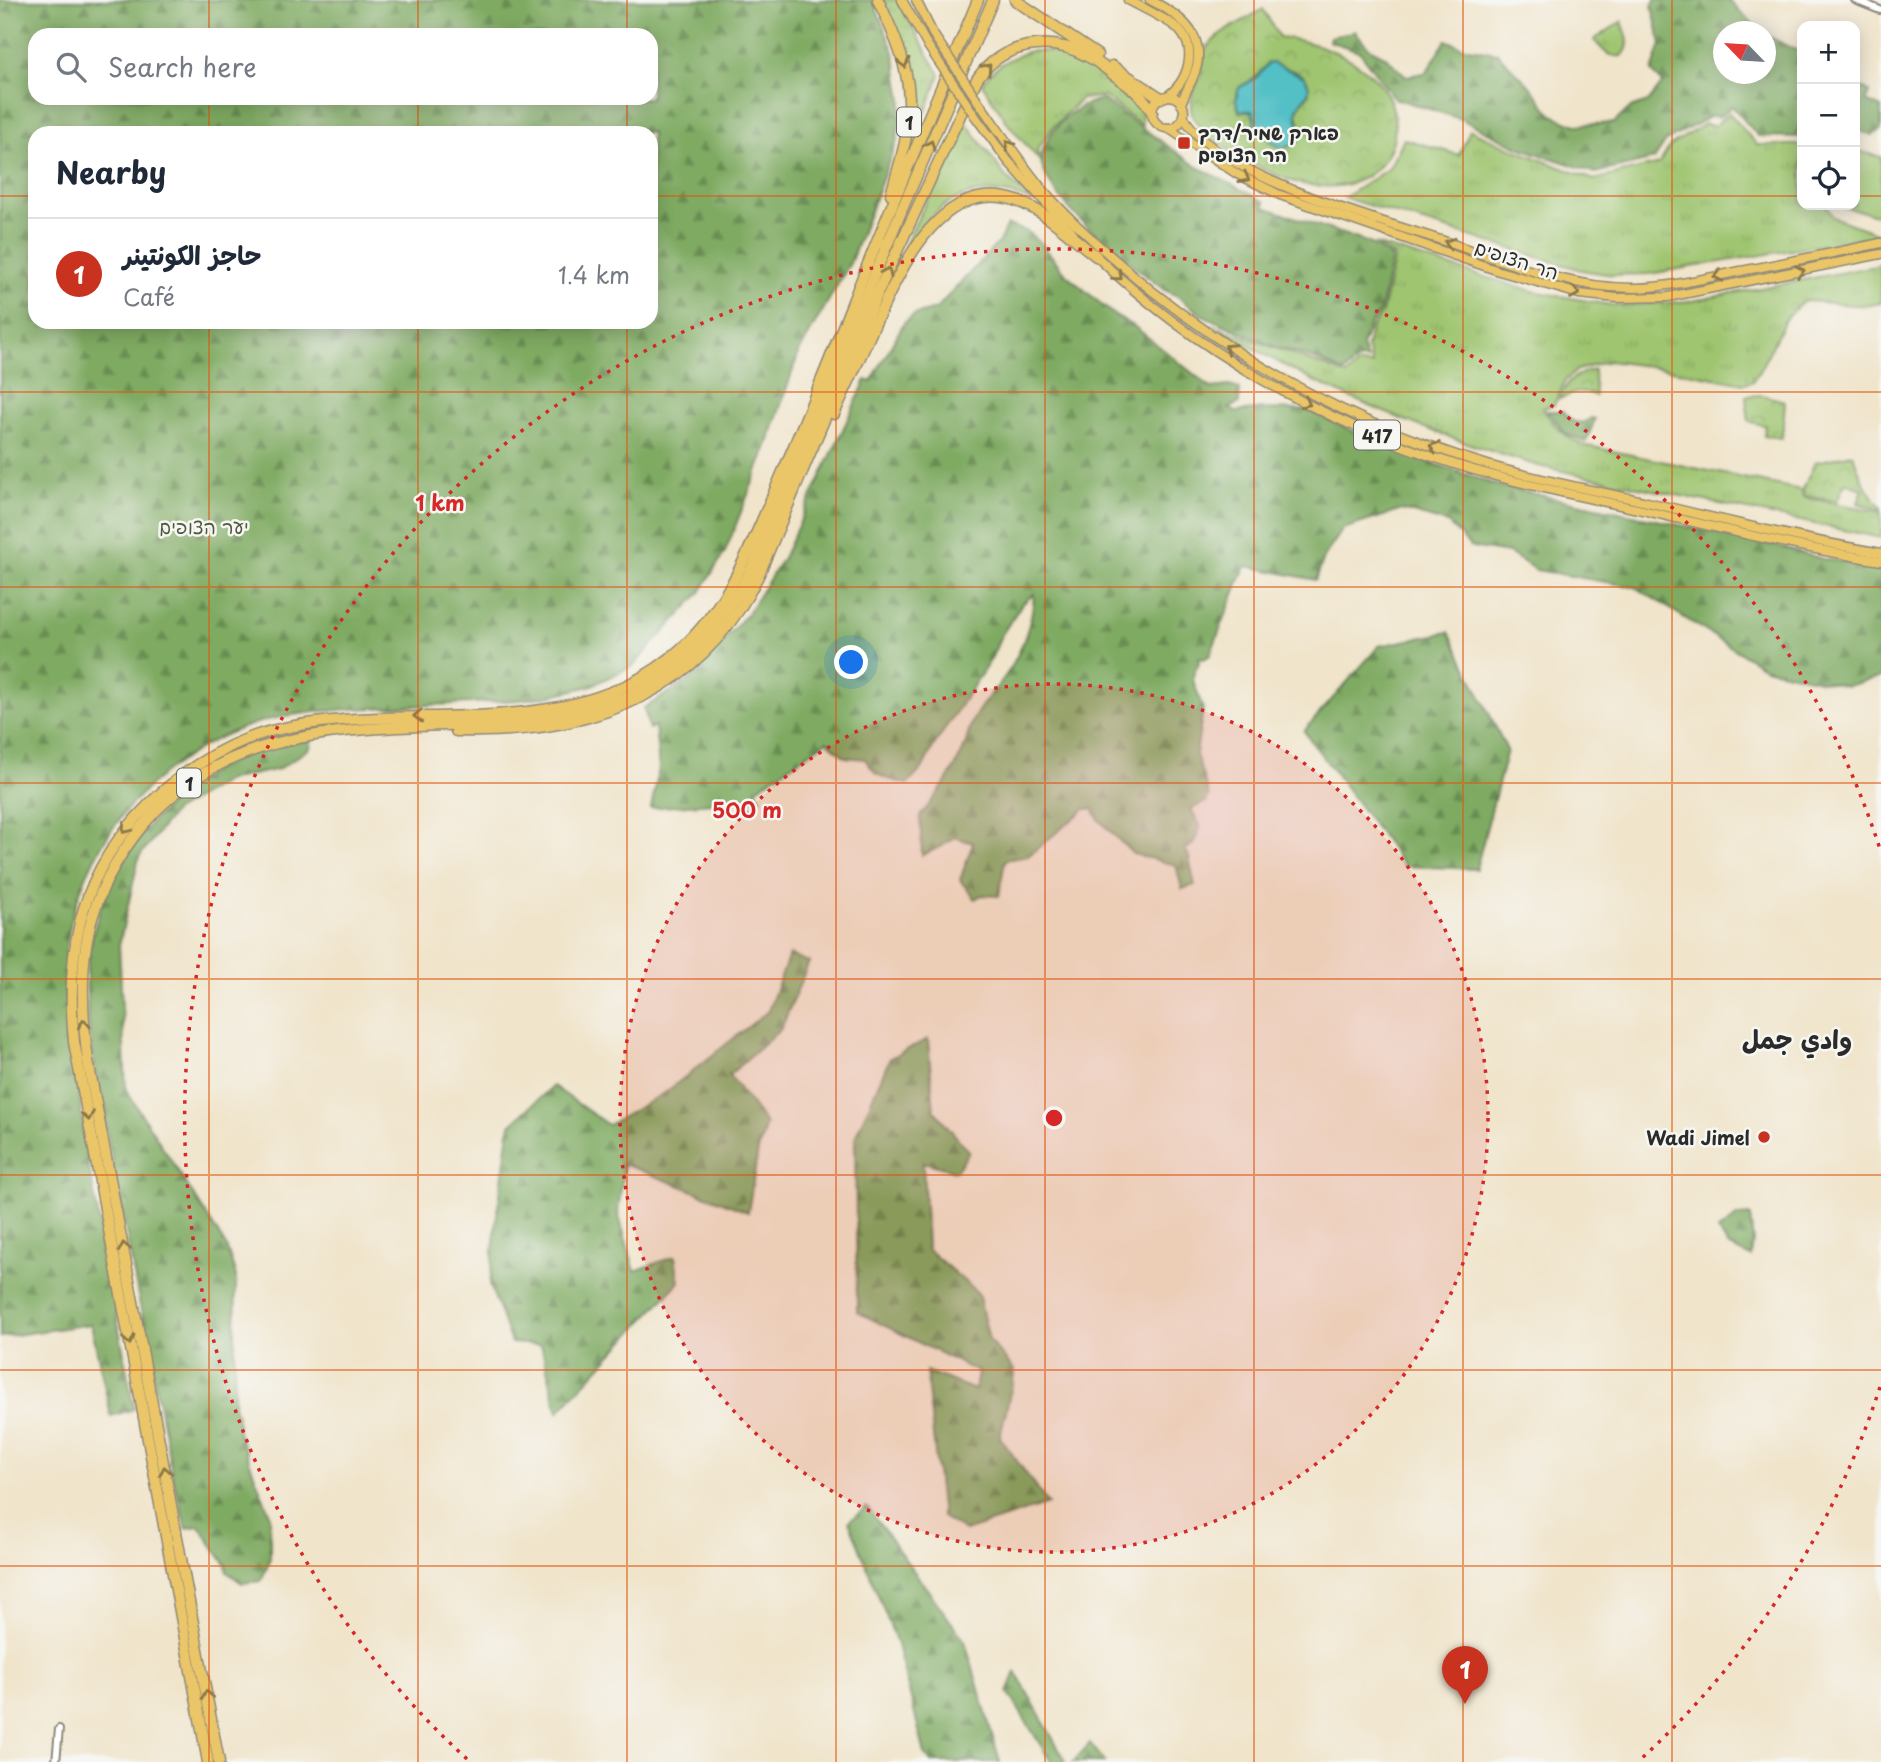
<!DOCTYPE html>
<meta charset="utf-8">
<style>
:root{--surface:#fff;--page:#f6f6f7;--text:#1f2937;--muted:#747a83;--line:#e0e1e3;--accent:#c8321e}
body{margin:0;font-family:"Playpen Sans","Playpen Sans Arabic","Playpen Sans Hebrew",sans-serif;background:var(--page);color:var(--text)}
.controls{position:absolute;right:21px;top:21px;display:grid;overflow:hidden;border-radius:14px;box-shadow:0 4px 18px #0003}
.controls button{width:63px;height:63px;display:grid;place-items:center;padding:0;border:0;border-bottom:2px solid var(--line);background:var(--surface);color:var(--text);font:35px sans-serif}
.compass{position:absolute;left:1713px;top:21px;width:63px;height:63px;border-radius:50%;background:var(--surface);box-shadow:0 4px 18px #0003;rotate:295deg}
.you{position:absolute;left:852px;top:663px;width:24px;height:24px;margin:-18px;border:5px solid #fff;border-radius:50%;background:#1a73e8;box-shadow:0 0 0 10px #1a73e833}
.badge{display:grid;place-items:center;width:46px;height:46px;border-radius:50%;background:var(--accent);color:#fff;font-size:23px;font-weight:700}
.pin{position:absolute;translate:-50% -58px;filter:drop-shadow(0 2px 4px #0008)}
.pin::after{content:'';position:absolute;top:37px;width:24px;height:21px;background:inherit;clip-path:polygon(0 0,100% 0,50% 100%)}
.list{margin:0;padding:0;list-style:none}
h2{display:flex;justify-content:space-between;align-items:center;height:91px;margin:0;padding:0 28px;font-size:30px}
h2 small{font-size:23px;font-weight:400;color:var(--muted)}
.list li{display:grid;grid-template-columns:46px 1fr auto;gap:21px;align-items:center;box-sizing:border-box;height:112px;padding:0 28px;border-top:2px solid var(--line)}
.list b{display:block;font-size:26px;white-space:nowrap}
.list p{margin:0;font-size:23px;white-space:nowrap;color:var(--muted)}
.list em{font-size:23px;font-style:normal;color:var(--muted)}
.icon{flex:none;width:38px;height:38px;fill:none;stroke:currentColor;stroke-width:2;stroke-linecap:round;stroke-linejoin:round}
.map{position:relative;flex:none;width:1881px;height:1762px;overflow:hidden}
.search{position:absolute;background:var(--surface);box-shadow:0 4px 18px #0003;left:28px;top:28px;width:630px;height:77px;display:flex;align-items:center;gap:18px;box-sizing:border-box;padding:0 24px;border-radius:21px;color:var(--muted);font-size:26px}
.panel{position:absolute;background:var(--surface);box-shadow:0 4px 18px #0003;left:28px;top:126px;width:630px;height:203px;border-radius:21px}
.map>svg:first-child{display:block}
.grass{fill:url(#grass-tufts);stroke:#65784e;stroke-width:2}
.forest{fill:url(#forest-firs);stroke:#556a46;stroke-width:2;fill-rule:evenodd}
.park{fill:url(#park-crowns);stroke:#65784e;stroke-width:2;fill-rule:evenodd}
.garden{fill:#9fc570;stroke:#65784e;stroke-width:2}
.water{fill:#52c0c6;stroke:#3e7678;stroke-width:2}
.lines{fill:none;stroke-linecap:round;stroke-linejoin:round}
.minor-casing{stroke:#8e887a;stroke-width:10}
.major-casing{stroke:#8e887a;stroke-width:11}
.highway-casing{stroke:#8e887a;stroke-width:13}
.minor{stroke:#fff;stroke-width:6}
.major{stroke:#ebc669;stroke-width:8}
.highway{stroke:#ebc669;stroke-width:10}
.major-bridge-casing{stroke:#8e887a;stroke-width:11;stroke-linecap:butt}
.major-bridge{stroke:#ebc669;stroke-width:8}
.oneway{stroke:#8b784a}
.grid{fill:none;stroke:#df570e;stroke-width:2;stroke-opacity:0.55}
.ring{fill:none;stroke:#d62828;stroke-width:3.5;stroke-dasharray:3.5 7}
.poi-dot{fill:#c8321e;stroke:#f6f6f2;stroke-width:2.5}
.labels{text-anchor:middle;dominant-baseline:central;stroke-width:5;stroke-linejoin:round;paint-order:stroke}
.shield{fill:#f6f6f2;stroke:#686867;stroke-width:2}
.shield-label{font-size:18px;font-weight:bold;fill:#2b2b2b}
.poi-label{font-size:19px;font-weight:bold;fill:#2b2b2b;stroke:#f6f6f2;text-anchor:start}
.street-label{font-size:19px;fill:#2b2b2b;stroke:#f6f6f2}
.park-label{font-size:19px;fill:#4e5940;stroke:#f6f6f2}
.district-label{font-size:26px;font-weight:bold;fill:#2b2b2b;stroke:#f6f6f2}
.centre{fill:#d62828;stroke:#f6f6f2;stroke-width:3.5}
.ring-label{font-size:21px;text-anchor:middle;font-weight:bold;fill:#d62828;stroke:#f6f6f2;stroke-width:5;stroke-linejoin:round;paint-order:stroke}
</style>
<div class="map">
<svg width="1881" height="1762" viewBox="0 0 1881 1762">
<defs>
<pattern id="grass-tufts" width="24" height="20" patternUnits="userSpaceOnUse" patternTransform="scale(1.75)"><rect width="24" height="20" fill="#9fc570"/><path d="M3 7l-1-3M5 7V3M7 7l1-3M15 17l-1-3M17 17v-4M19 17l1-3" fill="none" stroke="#89a961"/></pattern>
<pattern id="forest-firs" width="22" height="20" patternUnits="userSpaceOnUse" patternTransform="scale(1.75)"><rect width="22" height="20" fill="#7faa62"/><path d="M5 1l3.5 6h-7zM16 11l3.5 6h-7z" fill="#688b51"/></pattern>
<pattern id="park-crowns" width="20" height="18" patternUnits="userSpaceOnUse" patternTransform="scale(1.75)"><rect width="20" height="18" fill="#9fc570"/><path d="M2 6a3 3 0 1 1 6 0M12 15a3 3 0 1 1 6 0" fill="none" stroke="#89a961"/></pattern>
</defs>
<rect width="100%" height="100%" fill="#f6f6f2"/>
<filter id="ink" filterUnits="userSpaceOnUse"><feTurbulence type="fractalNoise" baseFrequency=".0143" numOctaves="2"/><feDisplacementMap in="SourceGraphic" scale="14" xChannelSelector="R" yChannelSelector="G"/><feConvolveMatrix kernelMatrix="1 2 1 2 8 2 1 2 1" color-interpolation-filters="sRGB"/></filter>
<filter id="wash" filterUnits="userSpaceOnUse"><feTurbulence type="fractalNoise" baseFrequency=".00686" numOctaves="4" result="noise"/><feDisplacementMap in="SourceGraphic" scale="28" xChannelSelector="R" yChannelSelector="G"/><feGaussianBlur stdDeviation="1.57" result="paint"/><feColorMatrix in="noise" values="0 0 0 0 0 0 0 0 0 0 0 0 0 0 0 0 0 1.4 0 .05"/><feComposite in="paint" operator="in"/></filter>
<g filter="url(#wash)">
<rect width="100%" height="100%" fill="#f0e4ca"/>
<g class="grass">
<path d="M 882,0 L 897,0 L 940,75 L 914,141 C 920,81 905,53 882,0 Z"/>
<path d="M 1622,21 C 1626,34 1633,45 1622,56 C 1608,58 1603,50 1594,40 Z"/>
<path d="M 1030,51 C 1044,51 1059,50 1073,55 C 1087,60 1136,96 1141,109 C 1143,114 1142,120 1142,125 L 1104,96 L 1081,99 L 1053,127 L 1037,150 L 1039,160 L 1009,125 L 982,84 C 993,66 1010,58 1030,51 Z"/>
<path d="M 1729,113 L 1757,145 L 1802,145 L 1802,205 L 1826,205 L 1833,217 L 1881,235 L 1649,274 L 1613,275 L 1581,270 L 1344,198 L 1389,168 L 1404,139 L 1459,155 L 1470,130 L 1518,151 L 1594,180 L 1659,164 L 1670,146 L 1704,124 L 1714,126 Z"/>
<path d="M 965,121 L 1006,177 L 1033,202 C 991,183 954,190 923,225 C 916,233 915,241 905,245 Z"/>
<path d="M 1375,244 L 1532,291 L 1617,306 L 1692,301 L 1881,265 L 1881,303 C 1856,309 1829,301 1803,301 L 1786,318 L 1761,368 L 1752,382 L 1744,384 L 1663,368 L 1609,361 L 1577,370 L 1565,381 L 1554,405 L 1543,408 C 1553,426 1565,437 1583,445 L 1801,490 L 1803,497 L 1881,512 L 1881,538 L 1539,466 C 1461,443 1385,415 1312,380 C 1279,363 1246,344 1213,326 C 1258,342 1303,357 1347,375 L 1359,364 L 1372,365 L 1367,347 L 1371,329 L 1382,312 L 1395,257 Z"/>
</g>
<g class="forest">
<path d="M 0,0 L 873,0 L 894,52 L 902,100 L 897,141 L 850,263 L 799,352 L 766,449 L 725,552 L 699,594 L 633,666 L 590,686 L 548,696 L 519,700 C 477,703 435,705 392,707 C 356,709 317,710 281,717 C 215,730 152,772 113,828 C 86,867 68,914 65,961 C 62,1023 81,1084 85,1146 L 134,1409 L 111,1416 L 91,1324 L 0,1337 ZM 35,35 L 651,35 L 651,98 L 35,98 ZM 35,133 L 651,133 L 651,322 L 35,322 Z"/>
<path d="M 1655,0 L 1728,0 L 1761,31 L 1724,32 L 1724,74 L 1766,74 L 1766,35 L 1802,53 L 1802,137 L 1758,136 L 1732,106 L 1719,117 L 1711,116 L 1666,141 L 1654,159 L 1596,173 L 1521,148 L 1461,119 L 1394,98 L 1359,51 L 1329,41 L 1330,37 L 1355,31 L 1369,48 L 1385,56 L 1406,76 L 1426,73 L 1446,40 L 1463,47 L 1497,53 L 1528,84 L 1552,115 L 1576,125 L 1614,123 L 1630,108 L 1648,102 L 1663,83 L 1652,72 L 1661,44 L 1652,6 Z"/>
<path d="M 1855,83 L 1869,92 L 1866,101 L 1881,108 L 1881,130 L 1873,135 L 1855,130 Z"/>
<path d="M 1102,99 L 1196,166 L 1265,202 L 1264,207 L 1369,243 L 1392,258 L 1380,311 L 1370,325 L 1362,346 L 1367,360 L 1360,359 L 1344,372 L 1313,358 L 1270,345 L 1202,315 L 1176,295 L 1164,290 C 1128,261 1060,213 1043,169 C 1037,155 1046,142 1054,130 C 1067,113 1083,104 1102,99 Z"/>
<path d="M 1007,225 L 1026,231 L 1040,242 L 1067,275 L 1115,316 L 1135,327 L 1211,388 L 1229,386 L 1240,389 L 1239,403 L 1229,408 L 1236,412 L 1262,409 L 1307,410 L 1400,452 L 1503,487 L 1768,544 L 1824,559 L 1881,567 L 1881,677 L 1847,686 L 1765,668 L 1635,587 L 1536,570 L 1509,553 L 1471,547 L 1448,523 L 1402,510 L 1343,529 L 1324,557 L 1316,580 L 1247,566 L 1244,569 L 1210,655 L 1204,659 L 1198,658 L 1199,664 L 1194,672 L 1193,680 L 1203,709 L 1196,754 L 1209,796 L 1206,802 L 1191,809 L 1201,827 L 1193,844 L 1185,850 L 1188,854 L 1195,885 L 1182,889 L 1176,865 L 1133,854 L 1099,820 L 1093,809 L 1085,809 L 1028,856 L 1005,860 L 999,896 L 982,895 L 975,899 L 960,880 L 973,843 L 954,837 L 941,847 L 922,855 L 920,816 C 938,795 953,774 964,748 C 968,738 969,727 974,718 C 983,701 996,690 1006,675 C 1021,653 1033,621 1034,594 L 1021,605 L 1001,636 L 991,659 L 933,747 L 922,769 L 908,784 C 886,779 878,779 865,759 L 845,757 L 827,741 L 756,789 L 761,799 L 651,808 L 659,769 L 655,726 L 649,729 L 644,708 L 689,680 L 747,614 L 783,558 L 866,380 L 871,382 L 904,323 L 914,315 L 936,309 L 999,242 Z"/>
<path d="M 1547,411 L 1564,411 C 1570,423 1581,427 1591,418 L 1595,419 L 1586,442 L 1566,434 Z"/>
<path d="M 1449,632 L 1507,750 L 1476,869 L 1404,866 L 1304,731 L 1379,646 Z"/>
<path d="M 312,740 L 310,748 L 279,769 L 228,780 L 174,812 L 139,857 L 119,945 L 126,1090 L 226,1246 L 236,1276 L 234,1410 L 238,1416 L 238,1432 L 270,1515 L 270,1560 L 261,1581 L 242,1583 L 227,1572 L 226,1565 L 199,1526 L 186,1528 L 173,1478 L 92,1055 C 88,1022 84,986 89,953 C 106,844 199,748 312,740 Z"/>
<path d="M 789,955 L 809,962 L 781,1029 L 729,1075 L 766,1124 L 758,1151 L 748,1212 L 624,1164 L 618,1213 L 635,1271 L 675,1256 L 679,1282 L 558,1412 L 541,1345 L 511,1343 L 490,1285 L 496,1222 L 510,1125 L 553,1086 L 608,1125 L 666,1092 L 768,1011 Z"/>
<path d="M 928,1039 L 934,1110 L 969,1152 L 956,1171 L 923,1162 L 927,1249 L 978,1293 L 989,1340 L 1015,1371 L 1000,1437 L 1048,1504 L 965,1531 L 942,1517 L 926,1371 L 975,1390 L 978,1372 L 857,1312 L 855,1137 L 890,1058 Z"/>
<path d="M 1750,1215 L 1753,1242 L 1751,1257 L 1729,1247 L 1718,1230 L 1739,1216 Z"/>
<path d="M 867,1507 L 965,1641 L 1000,1762 L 931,1762 L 925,1754 L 896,1641 L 849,1521 Z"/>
<path d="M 1016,1672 L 1066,1762 L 1051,1762 L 1008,1692 Z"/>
<path d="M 1090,1743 L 1105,1762 L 1073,1762 Z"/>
</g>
<g class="park">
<path d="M 1263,9 L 1279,37 C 1332,43 1407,75 1393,141 C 1388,160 1373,175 1355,182 C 1336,189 1311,187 1292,181 C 1267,173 1201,140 1192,114 C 1187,98 1197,88 1201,74 C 1203,65 1202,55 1207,48 C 1219,31 1246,20 1263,9 ZM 1268,63 C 1275,63 1299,72 1305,77 C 1309,82 1309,88 1309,94 L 1298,108 L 1297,114 L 1302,131 L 1300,138 L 1294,144 L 1279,147 L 1270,142 L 1265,135 L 1256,134 L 1253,114 L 1251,112 L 1239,112 L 1236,100 L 1239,87 L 1255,78 Z"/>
<path d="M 1594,370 L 1595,396 C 1580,387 1574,394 1559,399 C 1567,382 1575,373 1594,370 Z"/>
<path d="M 1762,395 L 1785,401 L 1782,438 L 1764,436 L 1765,425 L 1749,422 L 1746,396 Z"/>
<path d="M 1853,454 C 1859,473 1866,492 1881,506 L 1881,510 L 1858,503 L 1863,489 L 1845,483 L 1837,501 L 1805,496 L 1803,489 L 1815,462 Z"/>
</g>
<path class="garden" d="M 1855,150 L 1881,157 L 1881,216 L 1835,205 L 1855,205 Z"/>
<path class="water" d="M 1273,63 L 1304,77 C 1315,93 1304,95 1298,107 C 1291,120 1312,139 1289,146 C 1278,149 1272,142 1265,135 L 1256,133 L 1254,126 L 1255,118 L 1252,111 L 1240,111 L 1236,100 L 1239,88 L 1256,78 L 1268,64 Z"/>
</g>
<g filter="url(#ink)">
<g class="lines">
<g class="minor-casing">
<g id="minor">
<path d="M 1855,0 L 1880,10"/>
<path d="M 56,1762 L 59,1729"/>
</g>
</g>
<g class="major-casing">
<g id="major">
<path d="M 902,0 L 926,43"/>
<path d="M 916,0 L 933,34"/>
<path d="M 1128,0 C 1141,7 1165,18 1176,27 C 1200,48 1188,82 1166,97"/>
<path d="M 1150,0 C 1172,11 1200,28 1198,57 C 1198,73 1186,89 1181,104"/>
<circle cx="1168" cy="112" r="16"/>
<path d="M 980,104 C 999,131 1018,159 1039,185 C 1072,224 1112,258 1151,290 C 1253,371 1363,428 1488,465 C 1538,480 1591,490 1643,501 C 1722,520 1801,539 1881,553"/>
<path d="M 1183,115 C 1211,175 1379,220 1441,240 C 1504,261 1568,289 1636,288 C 1671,287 1706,278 1741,271 C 1787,262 1834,253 1881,243"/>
<path d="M 975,116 L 1008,161 L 1072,232"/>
<path d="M 1168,128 L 1237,174 L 1280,195 L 1499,271 L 1579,294 L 1617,298 L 1668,297 L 1881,254"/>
<path d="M 1093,253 C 1195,352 1322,422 1457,465 C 1518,484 1580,496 1642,510 C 1722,529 1801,548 1881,561"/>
</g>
</g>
<g class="highway-casing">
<g id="highway">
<path d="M 878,0 C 917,80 917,110 891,194"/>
<path d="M 1015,0 L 1097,55"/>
<path d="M 1112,66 L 1161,98"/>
<path d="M 834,414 C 847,385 861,356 874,326 C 899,273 940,174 1017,201 C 1046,211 1071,237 1096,256"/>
<path d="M 456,731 C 585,735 700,698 759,574 L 878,292 L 977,79 C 1002,43 1049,35 1087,56 C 1097,61 1105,68 1114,75 C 1129,86 1143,95 1152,112"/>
<path d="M 208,1762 L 74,1042 C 66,957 77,884 136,818 C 172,778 219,745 271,731 C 406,697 571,751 682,648 C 731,603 753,541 779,481 C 804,424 827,367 850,309 C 891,205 935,103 978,0"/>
<path d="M 219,1762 L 88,1061 C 77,977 79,910 132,839 C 216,726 340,730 467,724 C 518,722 569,719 618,700 C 679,675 725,623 753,565 L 903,207 L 993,0"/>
</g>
</g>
<use href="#minor" class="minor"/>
<use href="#major" class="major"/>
<use href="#highway" class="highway"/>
<g class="major-bridge-casing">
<g id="major-bridge">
<path d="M 933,34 L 980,104"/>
<path d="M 926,43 L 975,116"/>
</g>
</g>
<use href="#major-bridge" class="major-bridge"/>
</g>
<defs><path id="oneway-chevron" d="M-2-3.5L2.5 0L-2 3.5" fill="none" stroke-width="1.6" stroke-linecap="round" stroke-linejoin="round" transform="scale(1.75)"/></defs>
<g class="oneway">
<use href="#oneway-chevron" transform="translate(904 63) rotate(76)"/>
<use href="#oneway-chevron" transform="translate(987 68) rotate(-47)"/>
<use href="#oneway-chevron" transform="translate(930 145) rotate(-67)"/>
<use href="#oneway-chevron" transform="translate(1009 145) rotate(-127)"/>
<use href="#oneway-chevron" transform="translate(1245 178) rotate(29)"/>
<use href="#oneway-chevron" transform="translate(1449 243) rotate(-162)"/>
<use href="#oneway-chevron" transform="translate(1800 271) rotate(-11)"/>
<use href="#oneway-chevron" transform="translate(887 272) rotate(-65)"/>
<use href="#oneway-chevron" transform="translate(1118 276) rotate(41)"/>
<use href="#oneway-chevron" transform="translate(1718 276) rotate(169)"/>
<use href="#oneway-chevron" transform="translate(1575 293) rotate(10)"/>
<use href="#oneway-chevron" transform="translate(1229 348) rotate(-147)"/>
<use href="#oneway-chevron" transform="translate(1306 403) rotate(27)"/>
<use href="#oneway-chevron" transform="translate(1434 447) rotate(-160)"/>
<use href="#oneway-chevron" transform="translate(418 716) rotate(178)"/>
<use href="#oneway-chevron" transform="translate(126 829) rotate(130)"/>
<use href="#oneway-chevron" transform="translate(84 1024) rotate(-95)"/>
<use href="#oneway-chevron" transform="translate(88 1116) rotate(80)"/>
<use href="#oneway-chevron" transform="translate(124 1247) rotate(-101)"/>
<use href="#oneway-chevron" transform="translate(129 1340) rotate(79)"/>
<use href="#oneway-chevron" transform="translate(165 1471) rotate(-101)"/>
<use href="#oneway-chevron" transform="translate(207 1695) rotate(-101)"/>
</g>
</g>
<path class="grid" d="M 209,0 L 209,35M 418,0 L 418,35M 627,0 L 627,35M 836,0 L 836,1762M 1045,0 L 1045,1762M 1254,0 L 1254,1762M 1463,0 L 1463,1762M 1672,0 L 1672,1762M 209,98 L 209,133M 418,98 L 418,133M 627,98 L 627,133M 0,196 L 35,196M 651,196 L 1802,196M 1855,196 L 1881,196M 209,322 L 209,1762M 418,322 L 418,1762M 627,322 L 627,1762M 0,392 L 1881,392M 0,587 L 1881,587M 0,783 L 1881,783M 0,979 L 1881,979M 0,1175 L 1881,1175M 0,1370 L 1881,1370M 0,1566 L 1881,1566"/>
<circle cx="1054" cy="1118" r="434" fill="#d62828" fill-opacity=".12"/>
<g class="ring">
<circle cx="1054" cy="1118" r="434"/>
<path d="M1880 1387A869 869 0 0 1 1641 1759M467 1759A869 869 0 1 1 1880 849"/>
</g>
<g class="poi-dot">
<rect x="1177" y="136" width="14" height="14" rx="3.5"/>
<circle cx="1764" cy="1137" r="7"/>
</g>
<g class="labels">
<g class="shield">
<rect x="897" y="107.5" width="24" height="29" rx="5"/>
<rect x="1354" y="420.5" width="46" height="29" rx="5"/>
<rect x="177" y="768.5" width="24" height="29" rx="5"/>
</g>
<g class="shield-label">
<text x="909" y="122">1</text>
<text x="1377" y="435">417</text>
<text x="189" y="783">1</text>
</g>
<g class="poi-label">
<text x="1198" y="132">פארק שמיר/דרך<tspan x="1198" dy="22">הר הצופים</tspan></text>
<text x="1750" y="1137" text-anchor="end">Wadi Jimel</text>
</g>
<g class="street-label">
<text transform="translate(1517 259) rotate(18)">הר הצופים</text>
</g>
<g class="park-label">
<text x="204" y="526">יער הצופים</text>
</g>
<g class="district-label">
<text x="1797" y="1038">وادي جمل</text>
</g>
</g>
<circle cx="1054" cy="1118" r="10" class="centre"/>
<g class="ring-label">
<text x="440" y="511">1 km</text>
<text x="747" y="818">500 m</text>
</g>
</svg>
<div class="controls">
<button>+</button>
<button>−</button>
<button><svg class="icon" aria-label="locate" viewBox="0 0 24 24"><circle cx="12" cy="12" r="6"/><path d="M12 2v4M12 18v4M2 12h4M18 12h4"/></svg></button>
</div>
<svg class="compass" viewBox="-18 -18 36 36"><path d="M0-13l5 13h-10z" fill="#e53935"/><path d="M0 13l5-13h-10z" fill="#747a83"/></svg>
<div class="you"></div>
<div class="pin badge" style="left:1465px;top:1704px">1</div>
<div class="search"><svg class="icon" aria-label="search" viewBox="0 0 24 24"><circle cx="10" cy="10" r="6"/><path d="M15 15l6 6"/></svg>Search here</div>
<section class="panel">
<h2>Nearby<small></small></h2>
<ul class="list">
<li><span class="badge">1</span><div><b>حاجز الكونتينر</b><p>Café</p></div><em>1.4 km</em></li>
</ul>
</section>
</div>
